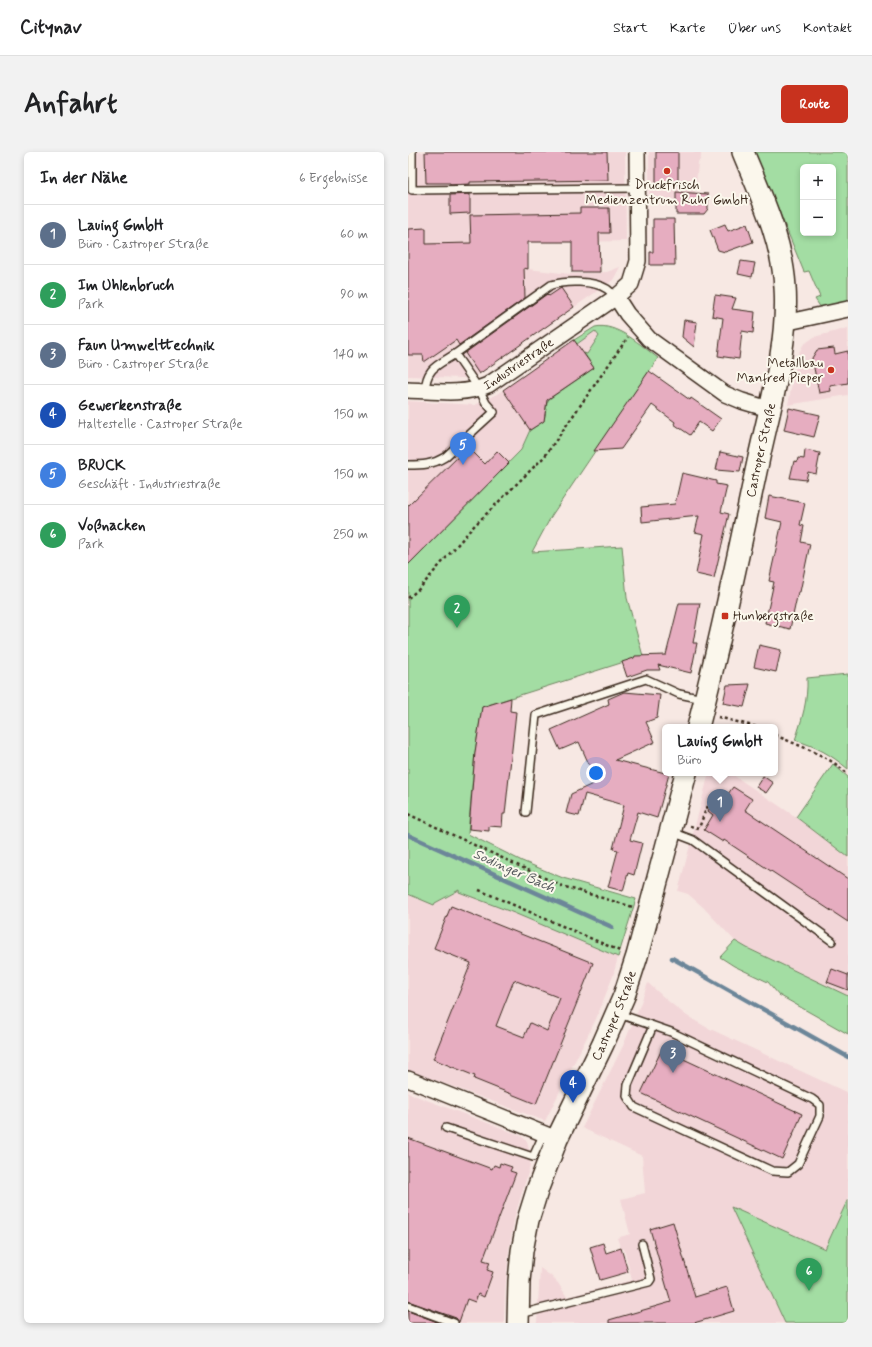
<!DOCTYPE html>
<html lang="de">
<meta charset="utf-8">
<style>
:root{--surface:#fff;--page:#f2f2f2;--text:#202124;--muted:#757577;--line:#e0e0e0;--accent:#c8321e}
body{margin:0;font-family:Mynerve,sans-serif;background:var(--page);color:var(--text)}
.controls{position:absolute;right:12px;top:12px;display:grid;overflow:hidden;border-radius:6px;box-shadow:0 2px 6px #0003}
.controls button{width:36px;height:36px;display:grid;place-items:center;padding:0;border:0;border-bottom:1px solid var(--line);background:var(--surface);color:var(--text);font:20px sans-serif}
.you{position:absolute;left:188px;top:621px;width:14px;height:14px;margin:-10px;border:3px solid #fff;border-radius:50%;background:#1a73e8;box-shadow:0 0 0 6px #1a73e833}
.badge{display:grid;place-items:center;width:26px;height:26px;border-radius:50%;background:var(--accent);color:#fff;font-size:13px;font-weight:700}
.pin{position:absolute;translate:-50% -33px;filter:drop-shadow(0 1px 2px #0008)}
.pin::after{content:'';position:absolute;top:21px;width:14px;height:12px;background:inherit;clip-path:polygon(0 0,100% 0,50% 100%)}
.popup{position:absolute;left:254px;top:572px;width:116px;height:52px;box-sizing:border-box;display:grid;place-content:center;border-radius:6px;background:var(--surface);filter:drop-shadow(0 1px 3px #0005);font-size:13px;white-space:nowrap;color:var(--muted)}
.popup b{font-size:15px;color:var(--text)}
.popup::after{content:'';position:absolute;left:50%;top:100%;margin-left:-8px;border:8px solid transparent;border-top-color:var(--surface)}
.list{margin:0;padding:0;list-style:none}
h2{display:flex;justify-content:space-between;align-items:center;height:52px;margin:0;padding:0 16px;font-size:17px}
h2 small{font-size:13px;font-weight:400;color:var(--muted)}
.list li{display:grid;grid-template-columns:26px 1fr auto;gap:12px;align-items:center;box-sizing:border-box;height:60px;padding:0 16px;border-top:1px solid var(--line)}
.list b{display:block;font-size:15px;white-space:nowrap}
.list p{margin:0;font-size:13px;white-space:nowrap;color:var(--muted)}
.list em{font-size:13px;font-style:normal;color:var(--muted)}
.map{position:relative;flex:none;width:440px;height:1171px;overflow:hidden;border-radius:6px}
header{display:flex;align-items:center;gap:24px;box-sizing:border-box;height:56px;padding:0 20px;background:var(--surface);border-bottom:1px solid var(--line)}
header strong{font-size:19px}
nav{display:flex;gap:22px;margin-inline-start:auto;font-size:14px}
.intro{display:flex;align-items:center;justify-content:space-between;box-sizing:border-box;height:96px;padding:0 24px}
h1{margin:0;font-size:28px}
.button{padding:10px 18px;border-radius:6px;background:var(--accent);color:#fff;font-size:14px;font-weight:700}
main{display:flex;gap:24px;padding:0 24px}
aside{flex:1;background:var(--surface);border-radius:6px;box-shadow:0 2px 6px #0003}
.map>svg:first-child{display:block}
.built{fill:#f2d6d8}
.green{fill:#a3dda3;stroke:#6f8460;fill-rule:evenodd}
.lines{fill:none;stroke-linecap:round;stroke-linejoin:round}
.stream{stroke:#6c8699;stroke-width:4.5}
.building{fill:#e6adc0;stroke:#3b2a1e;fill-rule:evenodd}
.lane-casing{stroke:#3b2a1e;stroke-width:10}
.street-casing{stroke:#3b2a1e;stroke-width:18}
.secondary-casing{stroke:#3b2a1e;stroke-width:24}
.path{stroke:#3b2a1e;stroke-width:2.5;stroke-dasharray:3 3;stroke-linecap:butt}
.lane{stroke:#fbf7ec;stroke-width:7}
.street{stroke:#fbf7ec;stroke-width:15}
.secondary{stroke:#fbf7ec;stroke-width:21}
.poi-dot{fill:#c8321e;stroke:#fbf7ec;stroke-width:1.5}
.labels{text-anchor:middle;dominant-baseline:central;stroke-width:4;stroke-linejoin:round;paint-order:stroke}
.poi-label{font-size:13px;fill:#3b2a1e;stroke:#fbf7ec}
.street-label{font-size:13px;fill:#3b2a1e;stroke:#fbf7ec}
.water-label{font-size:14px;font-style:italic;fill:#54585c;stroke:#fbf7ec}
</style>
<header>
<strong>Citynav</strong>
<nav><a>Start</a><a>Karte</a><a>Über uns</a><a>Kontakt</a></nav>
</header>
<div class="intro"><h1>Anfahrt</h1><a class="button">Route</a></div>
<main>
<aside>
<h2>In der Nähe<small>6 Ergebnisse</small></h2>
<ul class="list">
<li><span class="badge" style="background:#5c6f8a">1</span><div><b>Lauing GmbH</b><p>Büro · Castroper Straße</p></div><em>60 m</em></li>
<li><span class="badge" style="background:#2e9e5b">2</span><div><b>Im Uhlenbruch</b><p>Park</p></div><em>90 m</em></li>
<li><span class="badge" style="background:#5c6f8a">3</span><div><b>Faun Umwelttechnik</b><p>Büro · Castroper Straße</p></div><em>140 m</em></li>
<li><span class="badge" style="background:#1a4fb4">4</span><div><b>Gewerkenstraße</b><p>Haltestelle · Castroper Straße</p></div><em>150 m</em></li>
<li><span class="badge" style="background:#3f7fe0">5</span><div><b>BRUCK</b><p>Geschäft · Industriestraße</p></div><em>150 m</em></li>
<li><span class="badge" style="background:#2e9e5b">6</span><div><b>Voßnacken</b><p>Park</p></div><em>250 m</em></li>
</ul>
</aside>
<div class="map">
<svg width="440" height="1171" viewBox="0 0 440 1171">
<rect width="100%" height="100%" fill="#f7e8e3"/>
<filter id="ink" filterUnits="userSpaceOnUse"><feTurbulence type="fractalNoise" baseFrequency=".025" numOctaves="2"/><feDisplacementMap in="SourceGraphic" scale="8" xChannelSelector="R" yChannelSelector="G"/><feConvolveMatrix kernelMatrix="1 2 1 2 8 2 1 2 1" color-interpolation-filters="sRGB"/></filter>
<g filter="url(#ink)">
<g class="built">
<path d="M 0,0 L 217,0 L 218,89 L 120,91 L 120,117 L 162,122 L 199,120 L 212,115 L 205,128 L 71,222 L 55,226 L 0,224 Z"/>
<path d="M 241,0 L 293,0 L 293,6 L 290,11 L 287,41 L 280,47 L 241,48 Z"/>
<path d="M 440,176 L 440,243 L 380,253 L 389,205 L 395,193 L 406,185 Z"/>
<path d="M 187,179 L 191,184 L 179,202 L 177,202 L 186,216 L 139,252 L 136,269 L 122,278 L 113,298 L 0,413 L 0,249 L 67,253 L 89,242 L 166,188 L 169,192 Z"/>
<path d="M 301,621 L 322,621 L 388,665 L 440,705 L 440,844 L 339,796 L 327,789 L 295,755 L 280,742 L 270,739 Z"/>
<path d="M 52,738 L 52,740 L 106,761 L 210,805 L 205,824 L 188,867 L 137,969 L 0,918 L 0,742 L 9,747 L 27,751 Z"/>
<path d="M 240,831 L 260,849 L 279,864 L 298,875 L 440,941 L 440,1047 L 417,1097 L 323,1055 L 377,1171 L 129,1171 L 132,1116 L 143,1124 L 150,1131 L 159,1145 L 224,1128 L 216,1097 L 213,1097 L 209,1086 L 222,1082 L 213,1047 L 237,1041 L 234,1004 L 174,976 L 215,894 L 232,853 Z"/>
<path d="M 0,941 L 112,983 L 119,989 L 122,1002 L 122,1014 L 107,1064 L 101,1097 L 97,1140 L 96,1171 L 0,1171 Z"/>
</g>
<g class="green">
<path d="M 347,0 L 440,0 L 440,154 L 413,156 L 407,147 L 412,145 L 401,119 L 396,120 ZM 395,15 L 425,15 L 425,81 L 395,81 Z"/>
<path d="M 187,175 C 208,170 234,194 250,206 L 144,363 L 124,400 L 214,394 L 219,446 L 235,504 L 74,555 L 67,600 L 60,682 L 114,709 L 155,726 L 228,747 L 210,805 L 106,761 L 51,740 L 51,738 L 27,751 L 26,753 L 0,742 L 0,413 L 113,298 L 122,278 L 136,269 L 139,251 L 141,247 L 186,216 L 176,201 L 179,202 L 191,184 L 187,179 L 169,192 L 166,188 Z"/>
<path d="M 440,522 L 440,617 C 422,602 409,595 387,588 C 394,568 400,548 399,526 Z"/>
<path d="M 425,612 L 440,625 L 440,705 L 388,665 Z"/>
<path d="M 327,789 L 339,796 L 440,844 L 440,882 L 371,843 L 360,830 L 326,814 L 312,805 Z"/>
<path d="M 440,1047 L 440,1171 L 377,1171 L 323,1055 L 417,1097 Z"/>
</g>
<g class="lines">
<g class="stream">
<path d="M 0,683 L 204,775"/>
<path d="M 264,806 L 440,905"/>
</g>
</g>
<g class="building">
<path d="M 17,0 L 199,0 L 200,28 L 62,30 L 62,32 L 42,33 L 42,31 L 18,31 Z"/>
<rect x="248" y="0" width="22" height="32"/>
<path d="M 268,40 L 300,42 L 300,57 L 296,62 L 268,62 Z"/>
<path d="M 62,42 L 62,61 L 42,62 L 42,43 Z"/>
<path d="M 172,56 L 201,56 L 202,81 L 191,81 L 192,120 L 164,120 L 164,90 L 120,90 L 120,117 L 116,116 L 117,146 L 51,193 L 48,188 L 16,210 L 15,203 L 0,203 L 0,77 L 18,76 L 18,92 L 63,91 L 62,63 L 172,61 Z"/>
<path d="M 245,67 L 266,67 L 267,113 L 242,113 L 242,100 L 245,100 Z"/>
<path d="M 317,72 L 320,79 L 339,72 L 345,90 L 317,100 L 310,98 L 302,78 Z"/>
<path d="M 333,109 L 347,111 L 344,125 L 330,122 Z"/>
<path d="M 153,136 L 166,155 L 71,222 L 57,201 L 139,142 L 141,144 Z"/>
<path d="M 307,143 L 328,146 L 324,157 L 347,160 L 345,181 L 334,179 L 331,207 L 310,204 L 315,166 L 304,164 Z"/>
<path d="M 276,168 L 289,170 L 286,195 L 274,185 Z"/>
<path d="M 166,188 L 186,216 L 139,248 L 136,269 L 122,278 L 95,238 Z"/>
<path d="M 426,196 L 427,202 L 440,199 L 440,231 L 422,234 L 423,239 L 411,241 L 404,206 L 409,198 Z"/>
<path d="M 241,219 L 282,248 L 283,246 L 313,267 L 304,279 L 291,270 L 282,283 L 266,272 L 267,270 L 244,253 L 213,297 L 186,299 Z"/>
<path d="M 381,256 L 412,263 L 406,285 L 376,278 Z"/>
<path d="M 60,295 L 77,312 L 89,299 L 101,311 L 0,413 L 0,354 Z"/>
<path d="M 397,298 L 412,301 L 408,322 L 400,320 L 398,328 L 382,326 L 386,309 L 389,310 L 390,306 L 396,307 Z"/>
<path d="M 312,300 L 335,305 L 332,320 L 308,318 Z"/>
<path d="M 274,321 L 308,329 L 308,332 L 319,334 L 313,360 L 321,362 L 306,426 L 288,422 L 296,382 L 287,380 L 291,364 L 234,370 L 233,355 L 267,352 Z"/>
<path d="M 361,344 L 397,351 L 392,373 L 396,374 L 393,390 L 402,392 L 392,440 L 390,440 L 382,477 L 357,471 L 366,430 L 361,429 L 374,370 L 357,366 Z"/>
<path d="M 271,451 L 292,451 L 285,491 L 289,491 L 283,521 L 250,513 L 252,518 L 239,518 L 219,525 L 214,510 L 226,506 L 227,504 L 258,503 Z"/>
<path d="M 351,493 L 373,498 L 368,520 L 346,515 Z"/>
<path d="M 342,532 L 336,555 L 315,551 L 319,533 Z"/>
<path d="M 216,540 L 252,543 L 249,566 L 238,570 L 247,590 L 207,608 L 261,622 L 249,666 L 230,660 L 222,688 L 234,691 L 226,723 L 220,721 L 215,739 L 200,735 L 210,698 L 205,697 L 216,653 L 177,642 L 171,664 L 158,661 L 163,642 L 189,630 L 171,590 L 152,598 L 143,578 L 201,552 L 200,547 Z"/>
<path d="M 103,546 L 102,559 L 108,560 L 97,662 L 95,662 L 94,675 L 81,674 L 81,679 L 61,677 L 67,600 L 74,555 Z"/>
<path d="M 355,624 L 365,631 L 358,641 L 348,635 Z"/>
<path d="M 325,635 L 344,647 L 337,658 L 440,727 L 440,770 L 316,688 L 315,690 L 296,678 L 305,663 L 300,659 L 306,649 L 312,653 Z"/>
<path d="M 43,754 L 185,811 L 128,952 L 66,927 L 67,924 L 25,907 L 63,811 L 26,796 ZM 106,828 L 152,846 L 139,879 L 122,871 L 116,885 L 88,874 Z"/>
<path d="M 424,817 L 440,823 L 440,838 L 419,830 Z"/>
<path d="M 254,897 L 394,962 L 374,1007 L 233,941 Z"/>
<path d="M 0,986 L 84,1017 L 86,1013 L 91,1015 L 92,1011 L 104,1015 L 102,1019 L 108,1021 L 75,1108 L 82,1110 L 79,1118 L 85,1120 L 76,1145 L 70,1142 L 67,1150 L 59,1147 L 51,1170 L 48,1166 L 0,1149 Z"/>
<path d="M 265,1070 L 287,1145 L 319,1135 L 326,1159 L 286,1171 L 201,1171 L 201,1168 L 263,1150 L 242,1077 Z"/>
<path d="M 195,1091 L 198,1101 L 213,1096 L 220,1120 L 192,1128 L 182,1095 Z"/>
<path d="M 0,1159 L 32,1171 L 0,1171 Z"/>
</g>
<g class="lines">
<g class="lane-casing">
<g id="lane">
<path d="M 4,0 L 4,38 L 229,36"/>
<path d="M 17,238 C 19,215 29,214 47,202"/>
<path d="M 0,313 C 14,313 24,313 37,305 L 86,260 L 78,251 L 71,237 L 47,202 L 143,133 C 158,129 185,128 199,137 C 202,139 205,143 208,145"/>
<path d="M 118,660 L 128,563 L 238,527 L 271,542 L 295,547"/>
<path d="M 264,680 L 285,688 L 424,789"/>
<path d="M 211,862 L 263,880 L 404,947 L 412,953 L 412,964 L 390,1012 L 380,1020 L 364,1019 L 226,955 L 219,944 L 220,933 L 245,874"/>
<path d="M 38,976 L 125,1005 L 136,981"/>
<path d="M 0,1154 L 46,1171"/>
<path d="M 112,1162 L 241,1130 L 243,1127 L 234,1092"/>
</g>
</g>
<g class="street-casing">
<g id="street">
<path d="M 208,145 L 219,162 L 241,187 L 317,242 L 334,249 L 361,257"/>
<path d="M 376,171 L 440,157"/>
<path id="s1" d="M 0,238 C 26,239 55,244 80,233 L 208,145 L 223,132 L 230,109 L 229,0"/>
<path d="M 0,927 L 149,987"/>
</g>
</g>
<g class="secondary-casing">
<g id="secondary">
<path id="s2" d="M 290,575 C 313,488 331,399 350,310 C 362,254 381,192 377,135 C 374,87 353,44 335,0"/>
<path id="s3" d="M 110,1171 L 111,1129 L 114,1099 L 120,1068 L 130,1036 L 149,987 L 195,892 L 216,844 L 229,804 L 278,621"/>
</g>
</g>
<g class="path">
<path d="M 0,446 L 11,437 L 64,376 L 137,304 L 220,185"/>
<path d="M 310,565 L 349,575"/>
<path d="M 367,583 C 393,595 418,602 440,622"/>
<path d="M 0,662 L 154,734 L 225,755"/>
<path d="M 282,674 L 291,676 L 298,657 L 303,650 L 305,652"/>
<path d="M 71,738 L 212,799"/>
</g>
<use href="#lane" class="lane"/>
<use href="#street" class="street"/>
<use href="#secondary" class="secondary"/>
</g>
</g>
<g class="poi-dot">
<circle cx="259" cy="19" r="4"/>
<circle cx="423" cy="218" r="4"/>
<rect x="313" y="460" width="8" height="8" rx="2"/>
</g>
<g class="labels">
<g class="poi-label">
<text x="259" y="33">Druckfrisch<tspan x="259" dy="15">Medienzentrum Ruhr GmbH</tspan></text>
<text x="415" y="211" text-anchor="end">Metallbau<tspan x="415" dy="15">Manfred Pieper</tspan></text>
<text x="325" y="464" text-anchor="start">Hunbergstraße</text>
</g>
<g class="street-label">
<text stroke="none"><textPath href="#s1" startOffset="118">Industriestraße</textPath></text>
<text stroke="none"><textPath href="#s2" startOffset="284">Castroper Straße</textPath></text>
<text stroke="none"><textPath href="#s3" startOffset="326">Castroper Straße</textPath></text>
</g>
<g class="water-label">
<text transform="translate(106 719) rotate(24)">Sodinger Bach</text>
</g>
</g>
</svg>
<div class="controls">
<button>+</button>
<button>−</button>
</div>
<div class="you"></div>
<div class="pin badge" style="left:312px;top:670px;background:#5c6f8a">1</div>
<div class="popup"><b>Lauing GmbH</b>Büro</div>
<div class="pin badge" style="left:49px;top:476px;background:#2e9e5b">2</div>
<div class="pin badge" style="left:265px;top:921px;background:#5c6f8a">3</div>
<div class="pin badge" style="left:165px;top:951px;background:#1a4fb4">4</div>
<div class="pin badge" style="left:55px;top:313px;background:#3f7fe0">5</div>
<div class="pin badge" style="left:401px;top:1139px;background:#2e9e5b">6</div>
</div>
</main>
